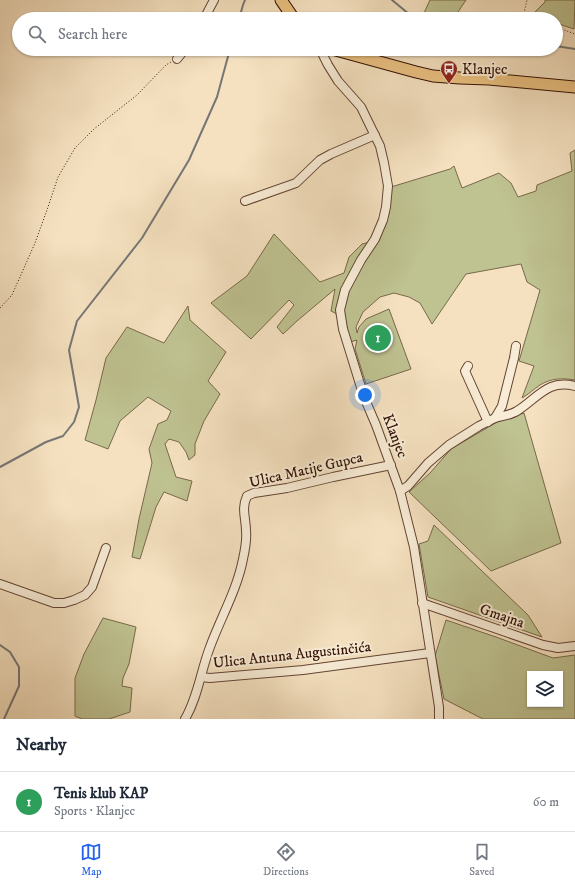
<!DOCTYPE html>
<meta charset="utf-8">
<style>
:root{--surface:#fff;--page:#f2f2f3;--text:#1f2937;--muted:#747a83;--line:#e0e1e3;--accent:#2563eb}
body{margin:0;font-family:"IM FELL DW Pica",serif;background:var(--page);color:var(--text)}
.controls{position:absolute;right:12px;bottom:12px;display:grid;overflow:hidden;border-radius:0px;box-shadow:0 1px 3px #0004}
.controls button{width:36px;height:36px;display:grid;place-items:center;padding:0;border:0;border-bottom:1px solid var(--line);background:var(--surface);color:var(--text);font:20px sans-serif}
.you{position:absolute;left:365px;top:395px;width:14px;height:14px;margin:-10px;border:3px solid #fff;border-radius:50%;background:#1a73e8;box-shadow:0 0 0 6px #1a73e833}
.badge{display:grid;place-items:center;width:26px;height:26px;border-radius:50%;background:var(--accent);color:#fff;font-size:13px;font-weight:700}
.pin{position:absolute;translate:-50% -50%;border:2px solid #fff;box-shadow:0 1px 4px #0006}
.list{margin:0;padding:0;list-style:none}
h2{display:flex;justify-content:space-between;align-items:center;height:52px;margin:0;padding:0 16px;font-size:17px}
h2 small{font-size:13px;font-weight:400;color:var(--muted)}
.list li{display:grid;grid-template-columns:26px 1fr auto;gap:12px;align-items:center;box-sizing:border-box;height:60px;padding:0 16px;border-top:1px solid var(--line)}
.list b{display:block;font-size:15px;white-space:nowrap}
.list p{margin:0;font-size:13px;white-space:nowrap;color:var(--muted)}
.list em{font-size:13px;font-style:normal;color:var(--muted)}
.icon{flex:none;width:22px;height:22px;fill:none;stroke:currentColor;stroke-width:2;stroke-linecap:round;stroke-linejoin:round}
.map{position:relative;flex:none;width:575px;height:719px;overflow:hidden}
.search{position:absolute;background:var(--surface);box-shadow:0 1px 3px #0004;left:12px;right:12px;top:12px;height:44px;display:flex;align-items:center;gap:10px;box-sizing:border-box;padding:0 14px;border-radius:22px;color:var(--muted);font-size:15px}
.sheet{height:112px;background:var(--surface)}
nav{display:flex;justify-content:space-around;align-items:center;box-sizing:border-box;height:56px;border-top:1px solid var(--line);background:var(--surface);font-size:11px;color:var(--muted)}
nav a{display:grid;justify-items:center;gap:2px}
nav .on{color:var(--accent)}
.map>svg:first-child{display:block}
.green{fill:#bfc291;stroke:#78694a;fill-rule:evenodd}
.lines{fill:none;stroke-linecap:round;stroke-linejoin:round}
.stream{stroke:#767674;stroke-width:2}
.minor-casing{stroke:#634433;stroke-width:10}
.major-casing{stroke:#321004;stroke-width:13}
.path{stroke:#321004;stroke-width:1;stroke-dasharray:1 2;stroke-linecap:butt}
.minor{stroke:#f8ecd6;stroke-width:8}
.major{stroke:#eac080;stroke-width:11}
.labels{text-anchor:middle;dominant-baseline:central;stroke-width:4;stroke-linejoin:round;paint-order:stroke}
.poi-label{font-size:15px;fill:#321004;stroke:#f8ecd6;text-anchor:start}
.street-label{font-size:15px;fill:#321004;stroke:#f8ecd6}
</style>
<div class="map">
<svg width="575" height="719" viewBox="0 0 575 719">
<rect width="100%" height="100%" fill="#f5e1c0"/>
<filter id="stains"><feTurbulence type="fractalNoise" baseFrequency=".005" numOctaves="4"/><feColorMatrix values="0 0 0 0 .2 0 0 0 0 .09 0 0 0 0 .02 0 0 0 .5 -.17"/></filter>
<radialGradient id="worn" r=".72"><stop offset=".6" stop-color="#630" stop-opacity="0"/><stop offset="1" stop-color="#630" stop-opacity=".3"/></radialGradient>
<g class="green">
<path d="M 430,0 L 466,0 L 454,18 L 443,12 L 437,19 L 433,19 L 424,13 Z"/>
<path d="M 545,0 L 575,0 L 574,29 L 556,23 L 556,19 L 542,19 L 531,16 L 545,2 Z"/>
<path d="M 575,150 L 575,380 C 563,378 551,378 540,385 C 534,389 529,394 522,398 L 534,366 L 519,361 L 540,290 L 527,282 L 521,264 L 466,274 L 432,324 L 420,303 L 409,297 L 394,293 L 380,297 L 363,312 L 356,327 L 357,333 L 359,327 L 366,319 L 389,309 L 411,369 L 366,384 L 355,349 L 357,340 L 350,342 L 345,318 L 331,311 L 335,289 L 297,321 L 283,334 L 277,327 L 294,305 L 289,300 L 251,339 L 211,303 L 247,276 L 274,234 L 320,282 L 344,273 L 349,257 L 362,244 L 378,240 L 389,214 L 387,198 L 391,187 L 450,169 L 454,166 L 462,188 L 499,173 L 511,183 L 518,197 L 536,191 L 537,185 L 572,171 L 570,153 Z"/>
<path d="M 188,306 L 190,320 L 226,352 L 208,381 L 220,394 L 204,421 L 195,444 L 195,455 L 189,460 L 186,452 L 179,442 L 169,439 L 165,444 L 176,477 L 192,481 L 187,501 L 164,492 L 156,507 L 140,559 L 132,557 L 139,519 L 152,463 L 149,449 L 158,424 L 167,420 L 171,411 L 148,397 L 120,421 L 108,449 L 85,440 L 96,400 L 106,358 L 127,327 L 164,343 Z"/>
<path d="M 524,413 L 561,543 L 491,571 L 409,492 L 430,473 L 451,449 L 497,422 Z"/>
<path d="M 434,525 L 528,615 L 542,637 L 428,597 L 419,544 L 428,541 Z"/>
<path d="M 103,618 L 136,627 L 129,664 L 123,678 L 122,686 L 132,688 L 130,712 L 109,719 L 82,719 L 75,716 L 75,678 L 84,654 Z"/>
<path d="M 446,620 L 496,637 L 553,658 L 575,655 L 575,719 L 483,719 L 444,699 L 435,656 ZM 530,674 L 560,674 L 560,704 L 530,704 Z"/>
</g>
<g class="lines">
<g class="stream">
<path d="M 392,0 L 415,19"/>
<path d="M 239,19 L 243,5 L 245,0"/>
<path d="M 556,46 L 575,49"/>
<path d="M 0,467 L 46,442 L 63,436 L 74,422 L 79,407 L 69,350 L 77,321 L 142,238 L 189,160 L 217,97 L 230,49"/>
<path d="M 0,645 L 10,652 L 19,667 L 19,686 L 4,719"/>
</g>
<g class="minor-casing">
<g id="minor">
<path d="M 204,19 L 214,0"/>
<path d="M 320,49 L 328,65 L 338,81 L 361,107 L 380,146 L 384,163 L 388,186 L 386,207 L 383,220 L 375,239 L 361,260 L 345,290 L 340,310 L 343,329 L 364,397 L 376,425 L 400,491 L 414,547 L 439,707 L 439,719"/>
<path d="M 177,59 L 185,49"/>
<path d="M 245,201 L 296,183 L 320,160 L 331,154 L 375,135"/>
<path d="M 468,366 L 465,371 L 488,422"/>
<path d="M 495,418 C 502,416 511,415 517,411 C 538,398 547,379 575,386"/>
<path d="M 400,491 L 408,486 L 428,463 L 449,445 L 479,426 L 495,418 L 502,406 L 514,358 L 516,346"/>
<path d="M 0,584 L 54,603 L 64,603 L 74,600 L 85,595 L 92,587 L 106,548"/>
<path d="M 422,603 L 543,645 L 558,648 L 575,646"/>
<path d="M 201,677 L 210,678 L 303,670 L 430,653"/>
<path d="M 185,719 C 198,697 201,670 210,647 C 221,617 237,590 243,559 C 245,550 247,540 246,531 C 246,518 241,509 247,496 L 254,493 L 287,488 L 333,477 L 391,465"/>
</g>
</g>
<g class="major-casing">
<g id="major">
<path d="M 281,0 L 294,19"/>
<path d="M 332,49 L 416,72 L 433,76 L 460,78 L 489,79 L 575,87"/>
</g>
</g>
<g class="path">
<path d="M 526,19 L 524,13 L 527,0"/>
<path d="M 556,27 L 575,34"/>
<path d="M 0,308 L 12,295 L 35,243 L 47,210 L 58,177 L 75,148 L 94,129 L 137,95 L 166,65 L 171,62"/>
</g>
<use href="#minor" class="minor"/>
<use href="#major" class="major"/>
</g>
<defs>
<g id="bus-pin" transform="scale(0.9)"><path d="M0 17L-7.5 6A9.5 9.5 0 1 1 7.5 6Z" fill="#8f2418" stroke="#f8ecd6"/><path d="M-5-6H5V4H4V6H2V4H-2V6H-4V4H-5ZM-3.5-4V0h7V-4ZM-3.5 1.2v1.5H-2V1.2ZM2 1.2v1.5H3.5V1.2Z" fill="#fff"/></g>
</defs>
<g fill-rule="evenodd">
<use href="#bus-pin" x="449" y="69"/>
</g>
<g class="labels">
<g class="poi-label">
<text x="462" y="69">Klanjec</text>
</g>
<g class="street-label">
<text transform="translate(395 436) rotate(69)">Klanjec</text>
<text transform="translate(306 470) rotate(-13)">Ulica Matije Gupca</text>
<text transform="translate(502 616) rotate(19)">Gmajna</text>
<text transform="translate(292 655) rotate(-6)">Ulica Antuna Augustinčića</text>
</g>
</g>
<rect width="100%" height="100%" filter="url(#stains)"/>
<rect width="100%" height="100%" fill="url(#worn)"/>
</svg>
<div class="controls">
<button><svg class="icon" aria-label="layers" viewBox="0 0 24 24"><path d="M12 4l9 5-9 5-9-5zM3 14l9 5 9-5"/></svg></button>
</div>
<div class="you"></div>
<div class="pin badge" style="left:378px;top:338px;background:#2e9e5b">1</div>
<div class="search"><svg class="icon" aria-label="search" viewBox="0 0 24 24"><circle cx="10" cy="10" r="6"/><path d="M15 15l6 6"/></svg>Search here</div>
</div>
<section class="sheet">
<h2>Nearby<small></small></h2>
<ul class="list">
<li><span class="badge" style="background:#2e9e5b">1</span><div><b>Tenis klub KAP</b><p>Sports · Klanjec</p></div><em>60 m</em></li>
</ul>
</section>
<nav>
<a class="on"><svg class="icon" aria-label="map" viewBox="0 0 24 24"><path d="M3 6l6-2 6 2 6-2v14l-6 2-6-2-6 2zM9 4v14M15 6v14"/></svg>Map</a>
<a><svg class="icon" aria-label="directions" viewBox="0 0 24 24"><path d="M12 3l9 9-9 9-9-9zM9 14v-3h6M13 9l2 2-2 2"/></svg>Directions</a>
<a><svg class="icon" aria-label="saved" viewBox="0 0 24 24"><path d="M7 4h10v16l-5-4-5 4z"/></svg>Saved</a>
</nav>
